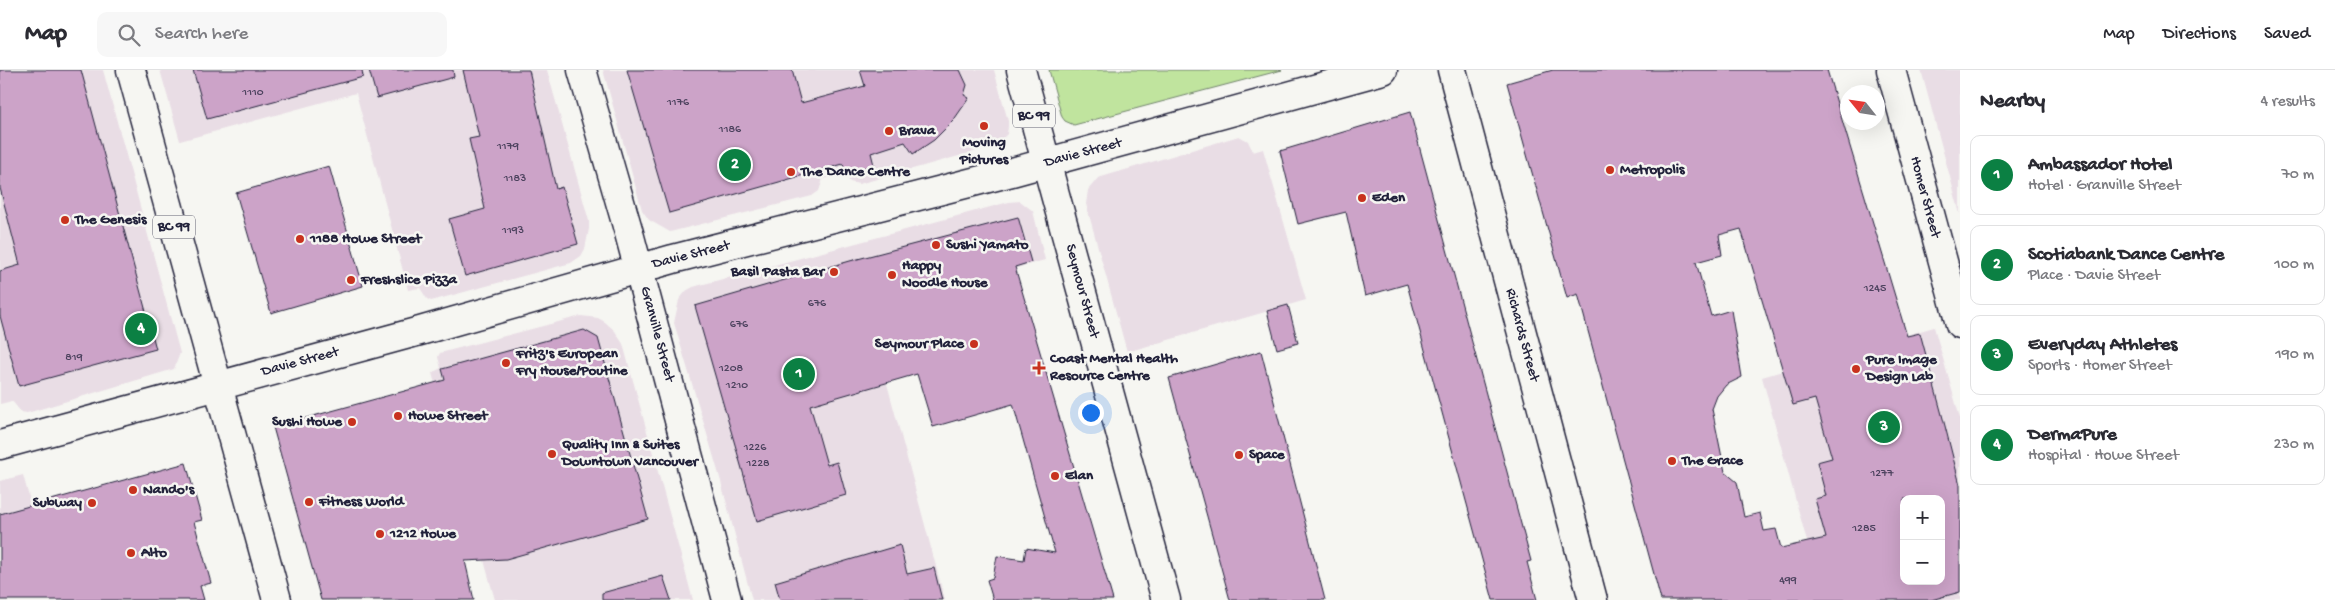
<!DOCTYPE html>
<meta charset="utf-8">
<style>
:root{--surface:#fff;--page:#f7f7f7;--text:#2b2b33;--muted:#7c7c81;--line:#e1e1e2;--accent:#0b8043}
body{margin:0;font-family:"Gochi Hand",sans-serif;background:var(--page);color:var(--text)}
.controls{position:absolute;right:15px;bottom:15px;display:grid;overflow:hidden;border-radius:10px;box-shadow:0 5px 20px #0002}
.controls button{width:45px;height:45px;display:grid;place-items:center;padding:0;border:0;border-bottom:1px solid var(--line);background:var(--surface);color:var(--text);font:25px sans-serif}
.compass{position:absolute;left:1840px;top:15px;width:45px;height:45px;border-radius:50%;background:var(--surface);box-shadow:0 5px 20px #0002;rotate:300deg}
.you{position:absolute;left:1090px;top:342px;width:18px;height:18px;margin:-12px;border:4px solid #fff;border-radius:50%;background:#1a73e8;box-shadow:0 0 0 8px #1a73e833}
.badge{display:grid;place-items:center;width:32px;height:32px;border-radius:50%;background:var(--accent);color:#fff;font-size:16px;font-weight:700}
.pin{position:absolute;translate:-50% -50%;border:2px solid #fff;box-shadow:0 1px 5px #0006}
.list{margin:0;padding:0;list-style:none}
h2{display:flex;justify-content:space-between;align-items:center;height:65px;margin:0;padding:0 20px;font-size:21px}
h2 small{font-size:16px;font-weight:400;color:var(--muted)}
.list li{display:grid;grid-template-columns:32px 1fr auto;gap:15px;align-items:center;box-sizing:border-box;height:80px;margin:0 10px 10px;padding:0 10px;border:1px solid var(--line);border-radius:10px}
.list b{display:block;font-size:19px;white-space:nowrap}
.list p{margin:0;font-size:16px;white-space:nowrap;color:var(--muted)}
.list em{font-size:16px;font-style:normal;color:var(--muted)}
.icon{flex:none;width:28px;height:28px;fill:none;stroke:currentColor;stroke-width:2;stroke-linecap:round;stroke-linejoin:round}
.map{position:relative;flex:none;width:1960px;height:530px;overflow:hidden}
header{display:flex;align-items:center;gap:30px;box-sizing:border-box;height:70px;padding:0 25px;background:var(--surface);border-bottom:1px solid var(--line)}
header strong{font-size:24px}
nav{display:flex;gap:28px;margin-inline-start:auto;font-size:18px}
.search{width:350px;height:45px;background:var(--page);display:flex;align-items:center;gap:12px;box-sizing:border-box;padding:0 18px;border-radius:10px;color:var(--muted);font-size:19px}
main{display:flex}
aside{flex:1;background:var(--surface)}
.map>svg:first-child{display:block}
.built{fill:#e9dde5;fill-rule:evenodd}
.green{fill:#c0e49e;stroke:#71836c}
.building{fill:#cca3c8;stroke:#22223b;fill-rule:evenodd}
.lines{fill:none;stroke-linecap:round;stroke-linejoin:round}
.secondary-casing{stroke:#22223b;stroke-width:31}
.highway-casing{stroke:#22223b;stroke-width:31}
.secondary{stroke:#f6f6f2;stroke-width:28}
.highway{stroke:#f6f6f2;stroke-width:28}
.poi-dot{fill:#c8321e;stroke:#f6f6f2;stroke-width:2}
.labels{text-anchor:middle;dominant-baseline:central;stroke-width:5;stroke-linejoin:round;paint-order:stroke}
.number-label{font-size:12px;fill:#4c425e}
.shield{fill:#f6f6f2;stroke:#626272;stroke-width:1}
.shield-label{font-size:14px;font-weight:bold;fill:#22223b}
.poi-label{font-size:15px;font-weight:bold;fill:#22223b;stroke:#f6f6f2;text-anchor:start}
.street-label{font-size:15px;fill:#22223b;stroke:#f6f6f2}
</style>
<header>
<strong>Map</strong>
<div class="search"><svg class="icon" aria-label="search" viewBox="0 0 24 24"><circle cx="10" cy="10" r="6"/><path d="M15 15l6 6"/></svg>Search here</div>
<nav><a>Map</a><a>Directions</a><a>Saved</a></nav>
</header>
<main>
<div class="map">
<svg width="1960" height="530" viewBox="0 0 1960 530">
<rect width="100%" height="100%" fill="#f6f6f2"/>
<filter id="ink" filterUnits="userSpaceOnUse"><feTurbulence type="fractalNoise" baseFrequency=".02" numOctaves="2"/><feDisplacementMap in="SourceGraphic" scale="10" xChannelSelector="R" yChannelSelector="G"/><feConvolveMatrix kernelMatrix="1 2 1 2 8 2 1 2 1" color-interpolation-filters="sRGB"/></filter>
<g filter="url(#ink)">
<g class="built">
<path d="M 0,0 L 103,0 L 180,283 L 174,299 L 27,343 L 21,342 L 12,331 L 0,334 Z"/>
<path d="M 160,0 L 547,0 L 589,151 L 589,159 L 585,179 L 581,186 L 571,193 L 431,231 L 427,229 L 420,218 L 408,220 L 356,23 L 180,71 Z"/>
<path d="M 603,0 L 994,0 L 1008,51 L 1008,57 L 1007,64 L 1001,70 L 991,77 L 859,114 L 850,112 L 844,104 L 823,109 L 819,121 L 812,126 L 670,162 L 649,150 L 642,140 Z"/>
<path d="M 1921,0 L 1960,0 L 1960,144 Z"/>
<path d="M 1239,66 L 1248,71 L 1253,82 L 1263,79 L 1306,230 L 1127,282 L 1086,134 L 1088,120 L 1098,108 Z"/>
<path d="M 1020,131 L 1033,141 L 1045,190 L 867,239 L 945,530 L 752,530 L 720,408 L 674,253 L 679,230 L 686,221 L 693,217 L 1009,132 Z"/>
<path d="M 581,246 L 598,248 L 605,252 L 615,261 L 623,274 L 693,530 L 495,530 L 432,303 L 441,298 L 438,287 L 440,283 Z"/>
<path d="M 1934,257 L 1960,348 L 1960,530 L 1823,530 L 1762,307 ZM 1904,429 L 1941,429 L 1941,511 L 1904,511 Z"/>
<path d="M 23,405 L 57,530 L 0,530 L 0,411 Z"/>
</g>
<path class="green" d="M 1049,0 L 1282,0 L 1074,55 L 1065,51 L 1062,47 Z"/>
<g class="building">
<path d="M 0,0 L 81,0 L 156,279 L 19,316 L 0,246 L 0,201 L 20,195 L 0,118 Z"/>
<path d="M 193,0 L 362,0 L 363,7 L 207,49 Z"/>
<path d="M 369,0 L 453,0 L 454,7 L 377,28 Z"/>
<path d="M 463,0 L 529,0 L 556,119 L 562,117 L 578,174 L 465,206 L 449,149 L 485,139 L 469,69 L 479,67 Z"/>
<path d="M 627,0 L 792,0 L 801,33 L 865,16 L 860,0 L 960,0 L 967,15 L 964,25 L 969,28 L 953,51 L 934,70 L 913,84 L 905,72 L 871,83 L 874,95 L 845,103 L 843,94 L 669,143 Z"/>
<path d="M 1553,0 L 1827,0 L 1907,266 L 1920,263 L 1945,356 L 1960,415 L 1960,522 L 1931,530 L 1661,530 L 1578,224 L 1567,228 L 1507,13 ZM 1741,159 L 1793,335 L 1815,329 L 1832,388 L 1817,392 L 1826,426 L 1815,429 L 1826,468 L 1781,478 L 1776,459 L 1764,461 L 1760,443 L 1744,447 L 1737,412 L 1725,402 L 1712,339 L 1717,326 L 1726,315 L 1742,307 L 1731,240 L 1711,246 L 1696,192 L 1722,185 L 1719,165 ZM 1904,429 L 1941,429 L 1941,511 L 1904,511 Z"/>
<path d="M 1410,42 L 1531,491 L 1527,492 L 1537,530 L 1493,530 L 1407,214 L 1365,226 L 1346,142 L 1298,154 L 1280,81 Z"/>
<path d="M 329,96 L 363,216 L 271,243 L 236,123 Z"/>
<path d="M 1018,147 L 1031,192 L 1015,197 L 1113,530 L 993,530 L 987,510 L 993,508 L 997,486 L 1024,490 L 1026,478 L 1055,483 L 1013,334 L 933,357 L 917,304 L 810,335 L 827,395 L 837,392 L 846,425 L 757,451 L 695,236 L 850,191 Z"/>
<path d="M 1288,235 L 1298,273 L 1277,279 L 1267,241 Z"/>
<path d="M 584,260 L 598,268 L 648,449 L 506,489 L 465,491 L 474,530 L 321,530 L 273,357 L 445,310 L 442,299 Z"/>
<path d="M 1261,281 L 1325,530 L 1230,530 L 1169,308 Z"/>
<path d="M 186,393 L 202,450 L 194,452 L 211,513 L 200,516 L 204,530 L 0,530 L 0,444 Z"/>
<path d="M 900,475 L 907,504 L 934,498 L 942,530 L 780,530 L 775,512 Z"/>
<path d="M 663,506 L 671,530 L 602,530 L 602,523 Z"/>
</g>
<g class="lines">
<g class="secondary-casing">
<g id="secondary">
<path d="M 582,0 L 629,163 L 727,530"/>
<path d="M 1452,0 L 1593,530"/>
<path d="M 1891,0 L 1960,254"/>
<path d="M 0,375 L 420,261 L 673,189 L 1012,102 L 1383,0"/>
</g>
</g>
<g class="highway-casing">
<g id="highway">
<path d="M 131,0 L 277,530"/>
<path d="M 1021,0 L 1166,530"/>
</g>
</g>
<use href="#secondary" class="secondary"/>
<use href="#highway" class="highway"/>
</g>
</g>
<g class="poi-dot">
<circle cx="984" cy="56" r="5"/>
<circle cx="889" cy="61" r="5"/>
<circle cx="1610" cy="100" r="5"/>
<circle cx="791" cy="102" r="5"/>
<circle cx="1362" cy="128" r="5"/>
<circle cx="65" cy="150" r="5"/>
<circle cx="300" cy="169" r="5"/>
<circle cx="936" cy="175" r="5"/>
<circle cx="834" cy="202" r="5"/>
<circle cx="892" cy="205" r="5"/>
<circle cx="351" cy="210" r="5"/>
<circle cx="974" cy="274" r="5"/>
<circle cx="506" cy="293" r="5"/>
<path d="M1036.5 290.5h5v5h5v5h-5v5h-5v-5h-5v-5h5z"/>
<circle cx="1856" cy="299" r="5"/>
<circle cx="398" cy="346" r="5"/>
<circle cx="352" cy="352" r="5"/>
<circle cx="552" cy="384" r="5"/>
<circle cx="1239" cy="385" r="5"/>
<circle cx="1672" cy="391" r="5"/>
<circle cx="1055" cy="406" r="5"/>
<circle cx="133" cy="420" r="5"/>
<circle cx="309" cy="432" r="5"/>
<circle cx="92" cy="433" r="5"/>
<circle cx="380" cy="464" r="5"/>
<circle cx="131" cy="483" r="5"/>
</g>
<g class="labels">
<g class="number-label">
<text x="253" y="23">1110</text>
<text x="678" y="33">1176</text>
<text x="730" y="60">1186</text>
<text x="508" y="77">1179</text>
<text x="515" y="109">1183</text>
<text x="513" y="161">1193</text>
<text x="1875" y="219">1245</text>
<text x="817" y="234">676</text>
<text x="739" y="255">676</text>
<text x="74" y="288">819</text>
<text x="731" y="299">1208</text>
<text x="737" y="316">1210</text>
<text x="755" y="378">1226</text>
<text x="758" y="394">1228</text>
<text x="1882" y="404">1277</text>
<text x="1864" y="459">1285</text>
<text x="1788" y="511">499</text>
</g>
<g class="shield">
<rect x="1013" y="34.5" width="42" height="23" rx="4"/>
<rect x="153" y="145.5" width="42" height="23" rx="4"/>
</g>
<g class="shield-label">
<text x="1034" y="46">BC 99</text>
<text x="174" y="157">BC 99</text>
</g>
<g class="poi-label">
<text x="899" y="61">Brava</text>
<text x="984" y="73" text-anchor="middle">Moving<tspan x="984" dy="17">Pictures</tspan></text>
<text x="1620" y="100">Metropolis</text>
<text x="801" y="102">The Dance Centre</text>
<text x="1372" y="128">Eden</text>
<text x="75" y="150">The Genesis</text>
<text x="310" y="169">1188 Howe Street</text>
<text x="946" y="175">Sushi Yamato</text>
<text x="902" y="196">Happy<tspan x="902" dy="17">Noodle House</tspan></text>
<text x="824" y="202" text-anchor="end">Basil Pasta Bar</text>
<text x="361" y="210">Freshslice Pizza</text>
<text x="964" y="274" text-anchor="end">Seymour Place</text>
<text x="516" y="284">Fritz's European<tspan x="516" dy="17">Fry House/Poutine</tspan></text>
<text x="1050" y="289">Coast Mental Health<tspan x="1050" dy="17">Resource Centre</tspan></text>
<text x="1866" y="290">Pure Image<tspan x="1866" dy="17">Design Lab</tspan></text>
<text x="408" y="346">Howe Street</text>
<text x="342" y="352" text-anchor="end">Sushi Howe</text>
<text x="562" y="375">Quality Inn &amp; Suites<tspan x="562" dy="17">Downtown Vancouver</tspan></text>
<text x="1249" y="385">Space</text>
<text x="1682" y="391">The Grace</text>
<text x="1065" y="406">Elan</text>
<text x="143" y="420">Nando's</text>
<text x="319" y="432">Fitness World</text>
<text x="82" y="433" text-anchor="end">Subway</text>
<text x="390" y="464">1212 Howe</text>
<text x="141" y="483">Alto</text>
</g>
<g class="street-label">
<text transform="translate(1083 83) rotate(-15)">Davie Street</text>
<text transform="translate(1925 127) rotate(75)">Homer Street</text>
<text transform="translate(691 185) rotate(-14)">Davie Street</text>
<text transform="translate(1082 221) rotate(75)">Seymour Street</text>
<text transform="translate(657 264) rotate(75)">Granville Street</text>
<text transform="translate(1522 265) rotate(75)">Richards Street</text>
<text transform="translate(300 292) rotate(-15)">Davie Street</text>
</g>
</g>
</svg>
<div class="controls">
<button>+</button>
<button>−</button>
</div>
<svg class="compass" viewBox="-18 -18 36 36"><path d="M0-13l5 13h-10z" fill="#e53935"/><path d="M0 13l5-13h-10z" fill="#7c7c81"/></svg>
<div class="you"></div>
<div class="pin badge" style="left:799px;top:304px">1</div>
<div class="pin badge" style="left:735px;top:95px">2</div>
<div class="pin badge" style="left:1884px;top:357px">3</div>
<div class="pin badge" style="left:141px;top:259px">4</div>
</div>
<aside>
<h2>Nearby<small>4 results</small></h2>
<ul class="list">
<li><span class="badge">1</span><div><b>Ambassador Hotel</b><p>Hotel · Granville Street</p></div><em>70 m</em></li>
<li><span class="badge">2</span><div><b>Scotiabank Dance Centre</b><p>Place · Davie Street</p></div><em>100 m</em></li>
<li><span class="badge">3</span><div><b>Everyday Athletes</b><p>Sports · Homer Street</p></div><em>190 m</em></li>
<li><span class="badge">4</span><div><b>DermaPure</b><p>Hospital · Howe Street</p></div><em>230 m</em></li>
</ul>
</aside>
</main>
